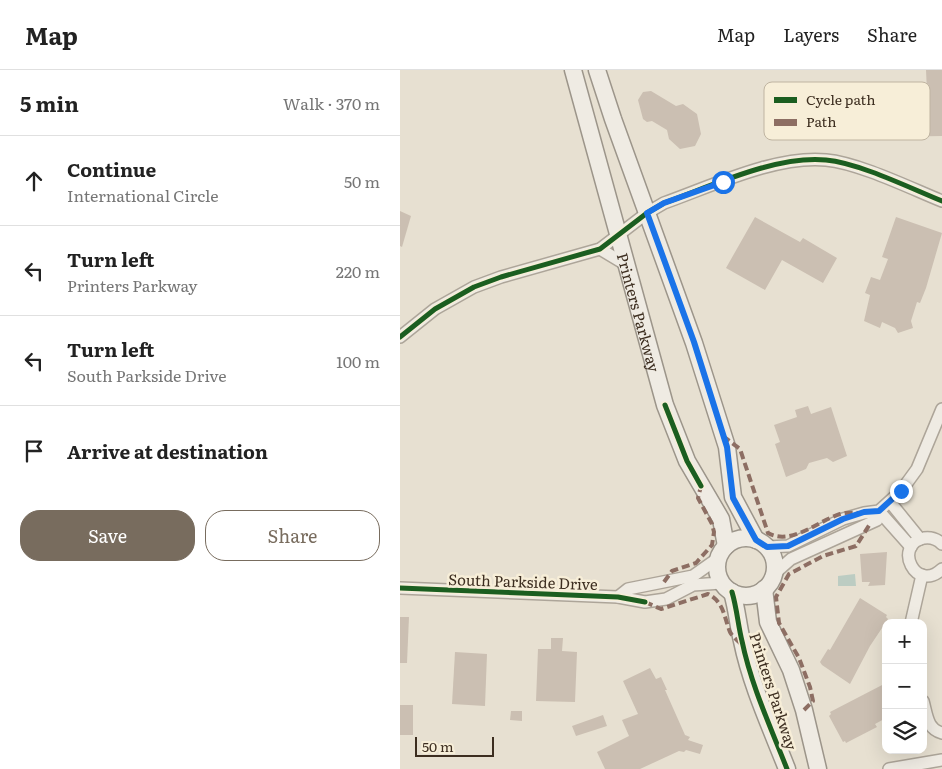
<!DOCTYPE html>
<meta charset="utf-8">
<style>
:root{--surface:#fff;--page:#f6f6f6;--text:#222;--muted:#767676;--line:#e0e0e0;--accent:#786c5e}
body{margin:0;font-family:Literata,serif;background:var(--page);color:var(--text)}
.controls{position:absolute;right:15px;bottom:15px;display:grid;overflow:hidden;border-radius:10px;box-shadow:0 5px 20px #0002}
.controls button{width:45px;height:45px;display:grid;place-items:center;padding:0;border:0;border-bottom:1px solid var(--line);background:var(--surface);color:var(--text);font:25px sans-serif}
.scale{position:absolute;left:15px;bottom:12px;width:79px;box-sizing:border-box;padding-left:5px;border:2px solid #3d2e20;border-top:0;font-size:14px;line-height:18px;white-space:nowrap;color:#3d2e20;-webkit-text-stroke:4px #f7eed8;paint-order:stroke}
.stop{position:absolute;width:15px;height:15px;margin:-11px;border:4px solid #1a73e8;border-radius:50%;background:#fff}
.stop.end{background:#1a73e8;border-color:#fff;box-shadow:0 1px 5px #0008}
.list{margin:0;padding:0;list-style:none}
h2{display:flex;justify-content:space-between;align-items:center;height:65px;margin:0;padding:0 20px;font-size:21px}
h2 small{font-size:16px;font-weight:400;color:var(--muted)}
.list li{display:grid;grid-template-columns:32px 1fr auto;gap:15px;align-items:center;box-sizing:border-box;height:90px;padding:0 20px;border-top:1px solid var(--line)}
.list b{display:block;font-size:19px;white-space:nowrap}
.list p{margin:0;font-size:16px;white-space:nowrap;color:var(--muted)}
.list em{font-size:16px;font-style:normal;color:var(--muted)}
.actions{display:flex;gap:10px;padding:15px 20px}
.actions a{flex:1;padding:11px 0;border:1px solid var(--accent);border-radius:20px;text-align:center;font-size:18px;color:var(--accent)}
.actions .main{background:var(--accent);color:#fff}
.icon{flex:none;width:28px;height:28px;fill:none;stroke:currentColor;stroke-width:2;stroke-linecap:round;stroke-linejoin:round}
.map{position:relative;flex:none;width:542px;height:699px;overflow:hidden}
header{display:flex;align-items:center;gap:30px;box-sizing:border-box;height:70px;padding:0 25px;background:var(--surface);border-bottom:1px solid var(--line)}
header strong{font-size:24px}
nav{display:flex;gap:28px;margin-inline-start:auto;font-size:18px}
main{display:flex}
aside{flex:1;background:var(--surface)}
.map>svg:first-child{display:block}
.water{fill:#bcccc2}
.building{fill:#cbbfb2}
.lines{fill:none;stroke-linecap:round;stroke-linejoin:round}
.minor-casing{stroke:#ada599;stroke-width:14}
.secondary-casing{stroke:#9c958a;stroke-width:19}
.minor{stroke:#efebe3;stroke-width:11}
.secondary{stroke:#efebe3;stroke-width:16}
.quiet{stroke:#8d6e63;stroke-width:4;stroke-dasharray:8 4;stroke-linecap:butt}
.cycleway-casing{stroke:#f7eed8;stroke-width:8}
.cycleway{stroke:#1b5e20;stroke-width:5}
.route{stroke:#1a73e8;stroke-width:6}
.labels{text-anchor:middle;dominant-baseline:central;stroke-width:5;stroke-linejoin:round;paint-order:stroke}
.street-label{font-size:15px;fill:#3d2e20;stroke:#f7eed8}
.key{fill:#f7eed8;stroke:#bfb4a1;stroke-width:1}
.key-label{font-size:14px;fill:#3d2e20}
</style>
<header>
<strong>Map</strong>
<nav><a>Map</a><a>Layers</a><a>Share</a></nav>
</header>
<main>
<aside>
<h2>5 min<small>Walk · 370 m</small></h2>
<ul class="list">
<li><svg class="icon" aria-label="ahead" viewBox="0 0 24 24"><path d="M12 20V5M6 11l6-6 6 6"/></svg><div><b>Continue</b><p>International Circle</p></div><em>50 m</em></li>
<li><svg class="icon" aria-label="left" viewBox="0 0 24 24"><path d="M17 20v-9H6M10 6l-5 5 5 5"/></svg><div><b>Turn left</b><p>Printers Parkway</p></div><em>220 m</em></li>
<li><svg class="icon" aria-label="left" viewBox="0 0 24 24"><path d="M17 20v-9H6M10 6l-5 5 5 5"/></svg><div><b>Turn left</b><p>South Parkside Drive</p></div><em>100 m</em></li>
<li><svg class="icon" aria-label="arrive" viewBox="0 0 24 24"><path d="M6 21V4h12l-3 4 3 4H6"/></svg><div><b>Arrive at destination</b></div></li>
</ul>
<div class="actions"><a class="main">Save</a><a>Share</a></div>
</aside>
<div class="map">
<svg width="542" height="699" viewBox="0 0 542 699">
<rect width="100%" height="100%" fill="#e7e0d1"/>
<path class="water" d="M 455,504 L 456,516 L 438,516 L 438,506 Z"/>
<g class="building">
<path d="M 526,0 L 542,0 L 542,66 L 434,68 L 434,29 L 515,28 L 515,23 L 527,22 Z"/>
<path d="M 251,21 L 276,36 L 283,34 L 297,44 L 301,64 L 295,76 L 280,79 L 269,69 L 267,60 L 252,51 L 247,52 L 243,49 L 238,30 L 243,22 Z"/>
<path d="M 0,141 L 11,146 L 2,177 L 0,176 Z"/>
<path d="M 355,147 L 400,172 L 403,168 L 437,188 L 423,213 L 382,190 L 365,220 L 326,198 Z"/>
<path d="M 496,147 L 542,163 L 526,218 L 520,233 L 517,232 L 511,251 L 513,258 L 498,263 L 495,258 L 482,252 L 480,258 L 464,251 L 470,225 L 465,223 L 471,207 L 480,210 L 488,189 L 482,187 Z"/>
<path d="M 408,336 L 411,344 L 431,337 L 447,386 L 433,392 L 427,388 L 409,393 L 406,399 L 386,407 L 375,374 L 380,372 L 374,355 L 397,347 L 395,340 Z"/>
<path d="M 487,482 L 485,515 L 468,516 L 470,512 L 462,512 L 460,484 Z"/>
<path d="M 460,528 L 487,545 L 486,547 L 488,549 L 470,576 L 450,614 L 422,595 L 420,592 L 428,579 L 430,580 Z"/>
<path d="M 0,547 L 9,547 L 7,593 L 0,593 Z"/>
<path d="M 151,568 L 163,568 L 162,581 L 177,582 L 175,632 L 136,631 L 138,579 L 151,579 Z"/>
<path d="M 55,582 L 87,584 L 85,636 L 52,634 Z"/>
<path d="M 250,598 L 256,609 L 261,607 L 267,620 L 265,620 L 285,665 L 290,667 L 288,670 L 303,675 L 300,684 L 286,680 L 284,682 L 279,681 L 240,699 L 205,699 L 197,682 L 229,666 L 222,650 L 238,644 L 223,611 Z"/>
<path d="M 486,613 L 486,648 L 475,654 L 477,657 L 446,673 L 445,671 L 443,672 L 429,646 L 431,644 L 430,642 Z"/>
<rect x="0" y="635" width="13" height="30"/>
<path d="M 111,641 L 122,641 L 122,651 L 110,650 Z"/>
<path d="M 203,645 L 207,656 L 176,666 L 172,656 Z"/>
</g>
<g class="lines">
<g class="minor-casing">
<g id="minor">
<path d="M 200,179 L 225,194"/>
<path d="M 0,267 L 35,239 L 74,217 L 101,207 L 200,179 L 247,143 L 264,133 C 312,116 376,85 426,90 C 459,93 510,118 542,131"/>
<path d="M 490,432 L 520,469"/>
<path d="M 479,441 L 511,477"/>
<path d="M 542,474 C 537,469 531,467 524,468 C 492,475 516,524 542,499"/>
<path d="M 367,477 L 388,476 L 443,449 L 464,443 L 479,441 L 501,421 L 517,399 L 542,339"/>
<path d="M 374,504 L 391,489 L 477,450 L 479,441"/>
<path d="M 0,518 L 218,527 L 245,532 L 266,529 L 293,515 L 321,513"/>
<path d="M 218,527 L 228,519 L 293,506 L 317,489"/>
<path d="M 511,553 L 522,505"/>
<path d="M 523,631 C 527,645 527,659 542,663"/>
<path d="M 489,699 L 542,690"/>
</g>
</g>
<g class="secondary-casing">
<g id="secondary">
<path id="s1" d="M 173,0 L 265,335 L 287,391 L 321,449 L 326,476"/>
<path d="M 197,0 L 213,49 L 294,273 L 327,377 L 333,427 L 356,470"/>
<circle cx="346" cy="497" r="29"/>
<path d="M 364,519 L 368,552 L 391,600 L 404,640 L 418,699"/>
<path d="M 332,522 C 337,539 338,555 342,571 C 351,615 371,658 387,699"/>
</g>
</g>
<use href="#minor" class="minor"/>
<use href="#secondary" class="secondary"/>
<g class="quiet">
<path d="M 323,366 L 340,379 L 368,463 C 391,476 418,451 440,444 C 447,442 456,443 464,443"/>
<path d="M 264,512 L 272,501 L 296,493 L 312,475 L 314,462 L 312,454 L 298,428 L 301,416"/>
<path d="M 245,532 L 261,539 L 308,524 C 324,532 324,547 330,562 C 332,566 337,570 341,574"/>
<path d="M 404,640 L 413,631 L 410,617 L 399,588 L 379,553 L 376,527 L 389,504 L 423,486 L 456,476 L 470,454"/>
</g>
<g class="cycleway-casing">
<g id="cycleway">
<path d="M 0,267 L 35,239 L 74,217 L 101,207 L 200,179 L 247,143 L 264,133 C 312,116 376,85 426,90 C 459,93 510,118 542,131"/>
<path d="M 265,335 L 287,391 L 301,416"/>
<path d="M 0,518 L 218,527 L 245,532"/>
<path d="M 332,522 C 337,539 338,555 342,571 C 351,615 371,658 387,699"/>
</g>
</g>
<use href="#cycleway" class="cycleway"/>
</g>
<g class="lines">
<path class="route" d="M 323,112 L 264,133 L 247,143 L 294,272 L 327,377 L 333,428 L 356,470 L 367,477 L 388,476 L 443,449 L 464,442 L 479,441 L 501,421"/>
</g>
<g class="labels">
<g class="street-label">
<text stroke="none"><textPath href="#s1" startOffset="251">Printers Parkway</textPath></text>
<text transform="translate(123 511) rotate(2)">South Parkside Drive</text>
<text transform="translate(374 621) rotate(72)">Printers Parkway</text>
</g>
</g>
<rect x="364" y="12" width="166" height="58" rx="8" class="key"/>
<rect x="374" y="27" width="23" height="6" fill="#1b5e20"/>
<rect x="374" y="49" width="23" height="7" fill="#8d6e63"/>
<g class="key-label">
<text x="406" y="35">Cycle path</text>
<text x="406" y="57">Path</text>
</g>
</svg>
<div class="controls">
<button>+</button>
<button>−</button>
<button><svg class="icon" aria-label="layers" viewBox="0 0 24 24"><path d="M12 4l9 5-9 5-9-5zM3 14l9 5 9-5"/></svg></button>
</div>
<div class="scale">50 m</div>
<div class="stop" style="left:323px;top:112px"></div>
<div class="stop end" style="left:501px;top:421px"></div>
</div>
</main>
